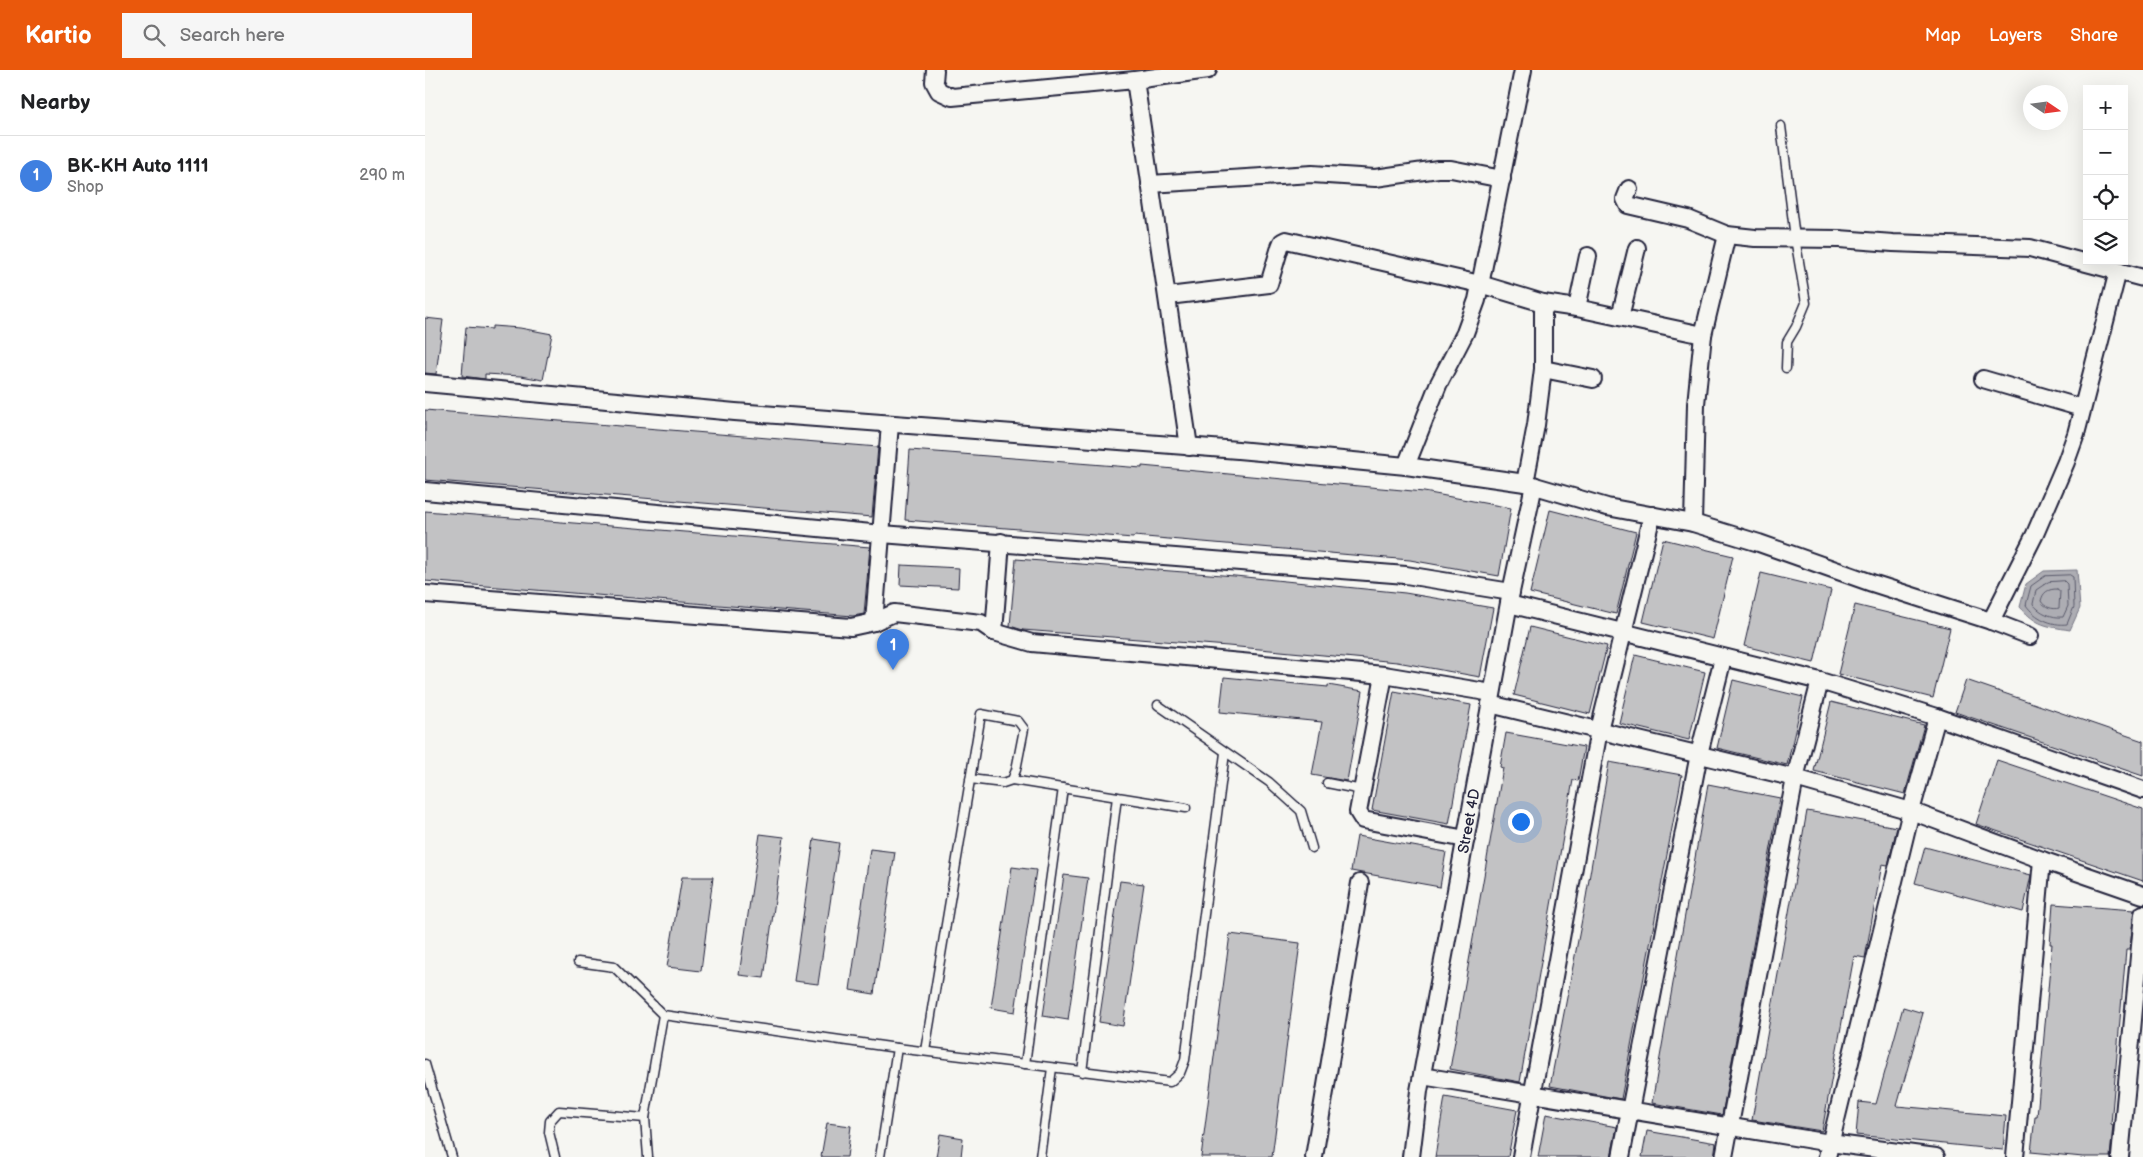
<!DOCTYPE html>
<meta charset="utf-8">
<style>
:root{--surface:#fff;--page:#f6f6f6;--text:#202124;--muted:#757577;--line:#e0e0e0;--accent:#ea580c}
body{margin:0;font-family:"Balsamiq Sans",sans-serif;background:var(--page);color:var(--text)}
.controls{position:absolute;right:15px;top:15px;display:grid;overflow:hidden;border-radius:0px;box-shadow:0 5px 20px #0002}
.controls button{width:45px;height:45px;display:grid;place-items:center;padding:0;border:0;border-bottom:1px solid var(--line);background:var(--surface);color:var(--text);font:25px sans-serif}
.compass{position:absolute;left:1598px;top:15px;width:45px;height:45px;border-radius:50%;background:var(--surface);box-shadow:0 5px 20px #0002;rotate:103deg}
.you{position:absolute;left:1095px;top:751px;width:18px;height:18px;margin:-12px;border:4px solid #fff;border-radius:50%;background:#1a73e8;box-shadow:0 0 0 8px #1a73e833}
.badge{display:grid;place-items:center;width:32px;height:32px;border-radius:50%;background:var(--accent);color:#fff;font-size:16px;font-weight:700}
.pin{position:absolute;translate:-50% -41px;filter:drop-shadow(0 1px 2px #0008)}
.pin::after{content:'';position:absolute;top:26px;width:18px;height:15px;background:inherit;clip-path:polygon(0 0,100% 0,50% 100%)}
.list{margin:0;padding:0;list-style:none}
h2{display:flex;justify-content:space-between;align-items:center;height:65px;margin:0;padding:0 20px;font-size:21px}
h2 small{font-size:16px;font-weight:400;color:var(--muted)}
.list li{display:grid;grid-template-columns:32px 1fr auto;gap:15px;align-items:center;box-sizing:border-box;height:80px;padding:0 20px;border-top:1px solid var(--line)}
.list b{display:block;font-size:19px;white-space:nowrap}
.list p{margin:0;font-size:16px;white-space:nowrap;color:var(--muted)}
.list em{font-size:16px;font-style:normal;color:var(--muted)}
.icon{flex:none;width:28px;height:28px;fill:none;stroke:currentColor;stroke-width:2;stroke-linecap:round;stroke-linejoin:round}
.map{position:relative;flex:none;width:1718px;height:1087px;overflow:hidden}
header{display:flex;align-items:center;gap:30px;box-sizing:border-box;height:70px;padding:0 25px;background:var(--accent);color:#fff}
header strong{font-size:24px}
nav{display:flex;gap:28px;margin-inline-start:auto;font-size:18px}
.search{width:350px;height:45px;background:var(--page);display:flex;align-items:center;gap:12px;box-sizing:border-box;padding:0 18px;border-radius:0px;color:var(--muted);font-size:19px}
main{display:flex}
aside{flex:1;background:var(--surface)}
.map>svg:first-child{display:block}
.water{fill:#adadb3;stroke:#757583}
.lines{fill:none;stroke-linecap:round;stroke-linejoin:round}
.shore{stroke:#5a5a6b;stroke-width:1}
.building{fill:#c2c2c4;stroke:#22223b}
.service-casing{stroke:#22223b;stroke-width:11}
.minor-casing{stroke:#22223b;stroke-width:20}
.service{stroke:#f6f6f2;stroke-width:8}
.minor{stroke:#f6f6f2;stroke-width:16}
.labels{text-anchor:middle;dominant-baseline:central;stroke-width:4;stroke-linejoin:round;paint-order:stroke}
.street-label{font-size:15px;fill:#22223b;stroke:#f6f6f2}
</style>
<header>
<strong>Kartio</strong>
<div class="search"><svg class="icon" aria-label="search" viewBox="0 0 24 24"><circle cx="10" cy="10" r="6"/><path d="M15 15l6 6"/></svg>Search here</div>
<nav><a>Map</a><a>Layers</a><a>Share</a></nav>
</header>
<main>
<aside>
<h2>Nearby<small></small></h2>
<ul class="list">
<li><span class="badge" style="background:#3f7fe0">1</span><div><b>BK-KH Auto 1111</b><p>Shop</p></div><em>290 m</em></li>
</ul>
</aside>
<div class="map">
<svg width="1718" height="1087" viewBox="0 0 1718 1087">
<rect width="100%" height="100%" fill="#f6f6f2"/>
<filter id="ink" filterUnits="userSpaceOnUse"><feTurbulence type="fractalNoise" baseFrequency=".02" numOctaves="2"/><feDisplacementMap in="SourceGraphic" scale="10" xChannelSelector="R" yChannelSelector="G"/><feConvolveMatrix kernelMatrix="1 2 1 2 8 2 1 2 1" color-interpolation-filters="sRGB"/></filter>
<g filter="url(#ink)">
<path class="water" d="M 1652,500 L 1655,538 L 1645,560 C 1621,556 1612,556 1595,537 L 1601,514 L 1619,501 Z"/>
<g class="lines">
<g class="shore">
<path d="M 1645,505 L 1648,507 L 1649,537 L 1642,554 C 1627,556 1610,548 1601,535 L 1606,516 L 1620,506 Z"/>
<path d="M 1639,511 L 1642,514 L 1643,536 L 1638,547 C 1627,548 1615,543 1608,534 L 1611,520 L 1623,512 Z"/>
<path d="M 1632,519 L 1635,521 L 1634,538 C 1628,540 1619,537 1616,531 C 1618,522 1623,519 1632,519 Z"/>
</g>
</g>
<g class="building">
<path d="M 0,248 L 18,250 L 11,304 L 0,303 Z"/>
<path d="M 67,256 L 95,258 L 127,264 L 118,310 L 96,306 L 60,304 L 60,309 L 37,306 L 41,257 L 67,259 Z"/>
<path d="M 0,340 L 453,377 L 447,447 L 0,410 Z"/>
<path d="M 485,380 L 717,398 L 717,396 L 999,422 L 1086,438 L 1074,506 L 985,490 L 709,466 L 708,468 L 480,450 Z"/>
<path d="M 1125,440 L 1211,462 L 1191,544 L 1105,523 Z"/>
<path d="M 0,441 L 445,477 L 439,544 L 428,546 L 0,511 Z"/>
<path d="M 1238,469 L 1308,486 L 1288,569 L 1218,552 Z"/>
<path d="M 591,489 L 810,506 L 980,523 L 1068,538 L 1055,607 L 972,592 L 803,576 L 598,560 L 585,556 Z"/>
<path d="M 476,495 L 534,498 L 533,518 L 475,515 Z"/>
<path d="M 1336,503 L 1406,520 L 1389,593 L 1319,576 Z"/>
<path d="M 1430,535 L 1525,558 L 1508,628 L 1413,604 Z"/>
<path d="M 1105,557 L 1182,576 L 1165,644 L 1089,625 Z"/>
<path d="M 1210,585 L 1280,602 L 1264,670 L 1194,653 Z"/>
<path d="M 799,607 L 903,617 L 903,615 L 938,621 L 922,711 L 887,705 L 897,652 L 795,642 Z"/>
<path d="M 1308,610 L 1378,627 L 1362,695 L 1292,678 Z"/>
<path d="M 1541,610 L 1718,671 L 1718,706 L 1530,642 Z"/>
<path d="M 969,621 L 1046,635 L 1024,754 L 947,740 Z"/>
<path d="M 1406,632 L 1499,655 L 1480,724 L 1389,701 Z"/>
<path d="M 1081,663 L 1159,677 L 1153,711 L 1148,710 L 1095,1012 L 1025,999 L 1078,698 L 1075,697 Z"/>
<path d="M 1572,690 L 1718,739 L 1718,811 L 1551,754 Z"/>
<path d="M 1184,692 L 1257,705 L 1196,1029 L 1125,1016 L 1159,839 Z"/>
<path d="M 1283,714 L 1355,728 L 1297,1045 L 1227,1033 Z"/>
<path d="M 1382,741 L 1472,757 L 1463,795 L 1457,794 L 1440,888 L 1429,886 L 1397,1061 L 1327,1050 Z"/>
<path d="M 335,764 L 359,767 L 339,908 L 314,905 Z"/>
<path d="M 932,766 L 1021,782 L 1015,817 L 926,801 Z"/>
<path d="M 389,769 L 414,773 L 393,914 L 369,911 Z"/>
<path d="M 1500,777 L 1606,805 L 1598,842 L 1490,813 Z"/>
<path d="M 445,779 L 470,782 L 449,924 L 425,920 Z"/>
<path d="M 587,797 L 611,800 L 590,942 L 566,938 Z"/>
<path d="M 639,805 L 663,808 L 643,950 L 618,946 Z"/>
<path d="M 257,807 L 288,807 L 276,901 L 242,897 Z"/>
<path d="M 695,811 L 719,814 L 698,956 L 674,952 Z"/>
<path d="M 1628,834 L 1709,840 L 1705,880 L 1701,880 L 1686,1054 L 1688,1055 L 1685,1087 L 1658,1087 L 1606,1082 L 1610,1047 L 1612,1047 L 1627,874 L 1625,874 Z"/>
<path d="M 805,864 L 875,873 L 847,1087 L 776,1087 Z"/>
<path d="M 1478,937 L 1498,943 L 1472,1036 L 1581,1046 L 1578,1080 L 1431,1065 L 1434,1032 L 1451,1034 Z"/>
<path d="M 1020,1027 L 1092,1040 L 1083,1087 L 1010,1087 Z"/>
<path d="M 1121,1044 L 1192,1057 L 1186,1087 L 1113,1087 Z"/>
<path d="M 402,1053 L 426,1056 L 422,1087 L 396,1087 Z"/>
<path d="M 1222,1061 L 1291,1073 L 1289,1087 L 1217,1087 Z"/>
<path d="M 515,1064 L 538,1068 L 536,1087 L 511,1087 Z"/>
</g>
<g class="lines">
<g class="service-casing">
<g id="service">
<path d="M 1356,56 L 1370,168 L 1381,233 L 1371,257 L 1362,272 L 1361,298"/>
<path d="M 733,635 L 844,712 L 876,741 L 887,778"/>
<path d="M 587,710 L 761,738"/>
<path d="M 902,713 L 937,720"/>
<path d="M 153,892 L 189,897 L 238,945 L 472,978 L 745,1012 L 755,1003 L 760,990 L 800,683"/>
<path d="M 500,981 L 556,644 L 593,651 L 599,659 L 591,700 L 587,710 L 578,713 L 545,709"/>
<path d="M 0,994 L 27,1087"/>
<path d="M 600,994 L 638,718"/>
<path d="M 657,1002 L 692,727"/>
<path d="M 130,1087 L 124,1062 L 125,1051 L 134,1041 L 220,1048"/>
<path d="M 223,1087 L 220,1048 L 238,945"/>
<path d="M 455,1087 L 472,978"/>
<path d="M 615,1087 L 627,998"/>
</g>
</g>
<g class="minor-casing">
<g id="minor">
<path d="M 510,0 L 509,12 L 514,21 L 527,27 L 710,10 L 783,0"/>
<path d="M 710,10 L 764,377"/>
<path d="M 725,114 L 887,104 L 950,108 L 1013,99 L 1026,99 L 1077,109"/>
<path d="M 1204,119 L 1200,129 L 1203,135 L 1263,149 L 1302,165 L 1330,168 L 1414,169 L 1468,173 L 1605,178 L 1718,208"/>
<path d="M 743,226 L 844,214 L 855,177 L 857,172 L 861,170 L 1055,214 L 1118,233 L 1152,238 L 1278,265"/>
<path d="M 1152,238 L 1163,186"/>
<path d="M 1195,247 L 1212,178"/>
<path d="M 1118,299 L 1168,309"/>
<path d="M 1558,309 L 1657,338"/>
<path d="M 0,313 L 310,342 L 813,380 L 981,396 L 1100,413 L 1182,437 L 1268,453 L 1334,473 L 1447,513 L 1566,551 L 1605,566"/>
<path d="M 981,396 L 1013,315 L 1040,263 L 1052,230 L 1098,0"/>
<path d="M 1100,413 L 1111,355 L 1118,299 L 1118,233"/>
<path d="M 0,421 L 457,464 L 981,505 L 1086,522"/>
<path d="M 1268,453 L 1271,334 L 1278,265 L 1302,165"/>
<path d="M 0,524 L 426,557 L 449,552 L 469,543 L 556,553 L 569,562 L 607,573 L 959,605 L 1067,623"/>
<path d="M 1084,534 L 1395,611 L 1512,647 L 1718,720"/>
<path d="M 1566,551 L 1610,464 L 1641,392 L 1651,364 L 1693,201"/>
<path d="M 449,552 L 465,354"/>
<path d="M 569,562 L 576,472"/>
<path d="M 959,605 L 933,742 L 938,750 L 1041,769"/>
<path d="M 1065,634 L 1370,708 L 1486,741 L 1617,790 L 1718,825"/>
<path d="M 997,1006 L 1405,1073 L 1511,1087"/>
<path d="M 889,1087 L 935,813"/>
<path id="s1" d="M 986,1087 L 994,1021 L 1086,522 L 1109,415"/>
<path d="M 1096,1087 L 1174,660 L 1227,445"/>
<path d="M 1196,1087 L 1274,684 L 1298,588"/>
<path d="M 1299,1087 L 1370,708 L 1395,611"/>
<path d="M 1402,1087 L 1486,741 L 1512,647"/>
<path d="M 1590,1087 L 1617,790"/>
<path d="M 1695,1087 L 1718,844"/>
</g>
</g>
<use href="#service" class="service"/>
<use href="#minor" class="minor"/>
</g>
</g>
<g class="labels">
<g class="street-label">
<text stroke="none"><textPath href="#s1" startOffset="341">Street 4D</textPath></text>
</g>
</g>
</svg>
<div class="controls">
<button>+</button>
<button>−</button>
<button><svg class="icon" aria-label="locate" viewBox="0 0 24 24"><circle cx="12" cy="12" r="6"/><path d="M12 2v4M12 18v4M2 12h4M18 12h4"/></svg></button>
<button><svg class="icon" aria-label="layers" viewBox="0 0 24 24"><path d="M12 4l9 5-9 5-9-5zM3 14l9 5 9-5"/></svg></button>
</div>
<svg class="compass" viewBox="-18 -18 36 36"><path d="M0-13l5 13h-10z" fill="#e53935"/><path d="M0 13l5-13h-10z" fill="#757577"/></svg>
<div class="you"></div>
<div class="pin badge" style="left:468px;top:600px;background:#3f7fe0">1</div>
</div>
</main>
